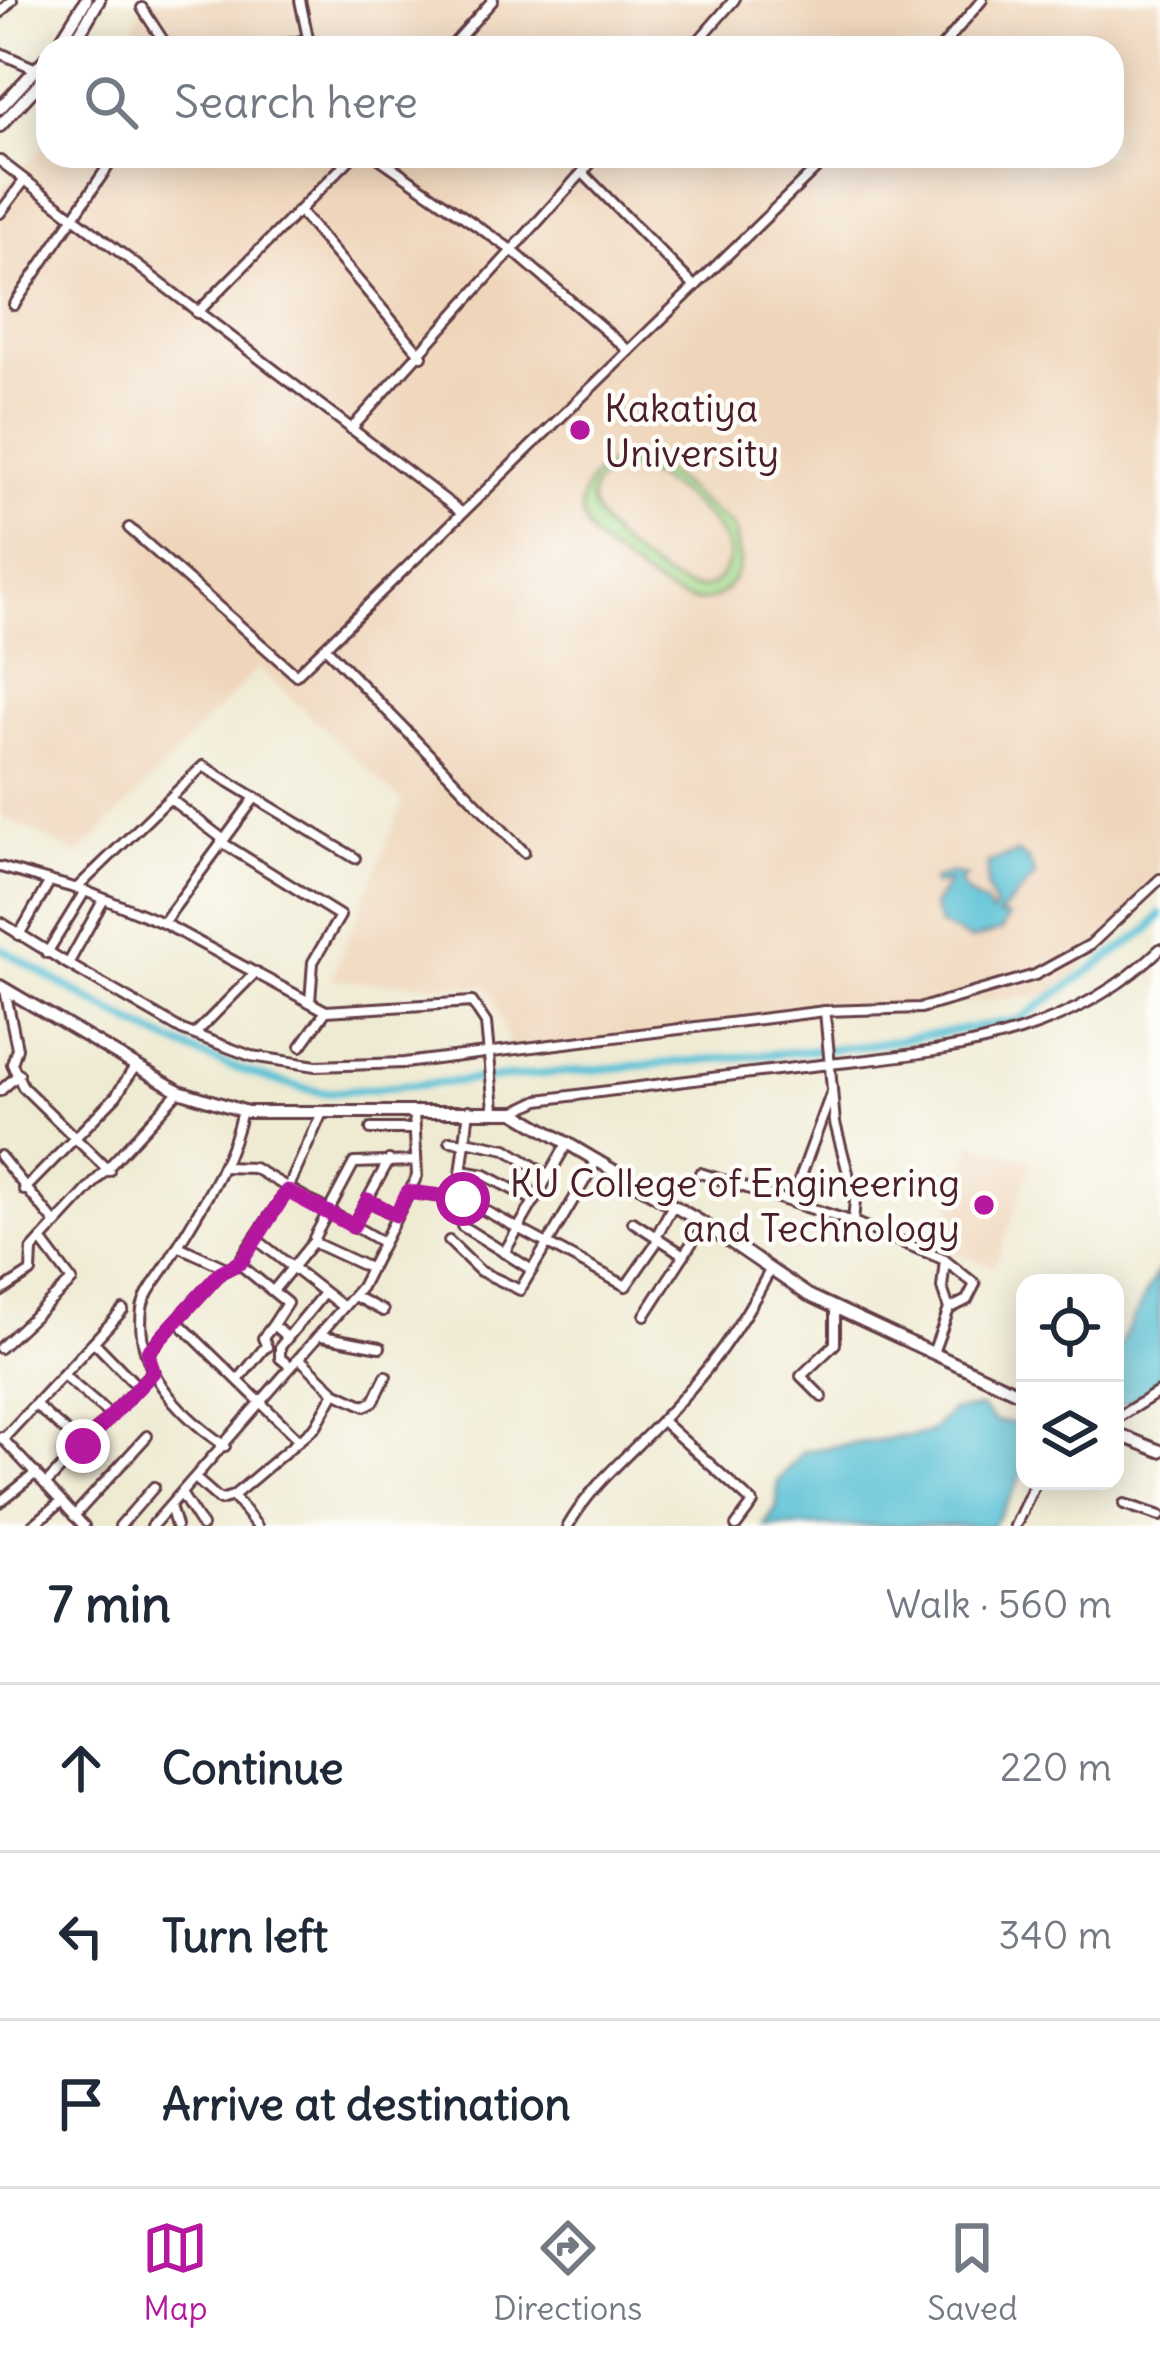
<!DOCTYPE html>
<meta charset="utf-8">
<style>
:root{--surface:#fff;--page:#f2f2f3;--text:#1f2937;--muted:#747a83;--line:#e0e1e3;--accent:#b5179e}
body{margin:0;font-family:Delius,sans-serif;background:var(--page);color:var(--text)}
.controls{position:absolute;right:36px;bottom:36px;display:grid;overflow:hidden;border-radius:24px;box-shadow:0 6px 30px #0003}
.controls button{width:108px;height:108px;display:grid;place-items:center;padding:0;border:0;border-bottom:3px solid var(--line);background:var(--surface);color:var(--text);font:60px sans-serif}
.stop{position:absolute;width:36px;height:36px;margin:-27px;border:9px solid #b5179e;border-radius:50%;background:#fff}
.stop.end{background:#b5179e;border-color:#fff;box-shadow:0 3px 12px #0008}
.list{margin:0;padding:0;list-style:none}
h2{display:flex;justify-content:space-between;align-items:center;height:156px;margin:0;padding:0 48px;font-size:51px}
h2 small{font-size:39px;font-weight:400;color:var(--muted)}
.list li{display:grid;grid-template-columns:78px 1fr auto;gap:36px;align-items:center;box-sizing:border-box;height:168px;padding:0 48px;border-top:3px solid var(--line)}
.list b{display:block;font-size:45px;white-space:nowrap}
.list em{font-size:39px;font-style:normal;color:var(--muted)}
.icon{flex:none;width:66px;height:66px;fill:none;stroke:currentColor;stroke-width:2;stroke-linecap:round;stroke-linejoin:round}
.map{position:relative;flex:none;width:1160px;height:1526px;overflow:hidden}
.search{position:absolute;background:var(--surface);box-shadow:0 6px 30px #0003;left:36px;right:36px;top:36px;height:132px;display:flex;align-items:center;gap:30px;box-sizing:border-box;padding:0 42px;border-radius:36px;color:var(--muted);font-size:45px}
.sheet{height:660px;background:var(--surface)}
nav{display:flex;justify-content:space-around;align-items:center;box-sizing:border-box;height:168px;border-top:3px solid var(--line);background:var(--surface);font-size:33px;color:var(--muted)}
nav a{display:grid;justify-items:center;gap:6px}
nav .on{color:var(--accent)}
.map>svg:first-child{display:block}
.built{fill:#efd6bb}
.green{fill:#a4db8d;stroke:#777d5c;stroke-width:3;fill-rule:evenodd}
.water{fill:#59c1d6;stroke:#527080;stroke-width:3}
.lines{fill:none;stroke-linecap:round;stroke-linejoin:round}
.canal{stroke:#59c1d6;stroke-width:8}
.street-casing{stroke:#633d44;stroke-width:14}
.secondary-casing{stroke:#633d44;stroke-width:16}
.street{stroke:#fff;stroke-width:8}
.secondary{stroke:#fff;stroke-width:10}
.route{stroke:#b5179e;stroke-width:15}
.poi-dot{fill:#b5179e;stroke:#fdfcf7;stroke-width:4.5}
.labels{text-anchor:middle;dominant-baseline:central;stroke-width:9;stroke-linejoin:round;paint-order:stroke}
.poi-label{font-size:39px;fill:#4a1f2b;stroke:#fdfcf7;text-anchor:start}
</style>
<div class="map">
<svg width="1160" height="1526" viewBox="0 0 1160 1526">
<rect width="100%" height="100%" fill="#fdfcf7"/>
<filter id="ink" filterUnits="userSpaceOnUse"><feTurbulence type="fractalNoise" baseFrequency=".00833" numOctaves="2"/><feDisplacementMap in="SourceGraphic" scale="24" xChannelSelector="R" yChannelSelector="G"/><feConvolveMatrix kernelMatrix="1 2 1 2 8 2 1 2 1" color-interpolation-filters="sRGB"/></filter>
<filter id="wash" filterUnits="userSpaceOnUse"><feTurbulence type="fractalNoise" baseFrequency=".004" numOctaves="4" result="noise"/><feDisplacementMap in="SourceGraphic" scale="48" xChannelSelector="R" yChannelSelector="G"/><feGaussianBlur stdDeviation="2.7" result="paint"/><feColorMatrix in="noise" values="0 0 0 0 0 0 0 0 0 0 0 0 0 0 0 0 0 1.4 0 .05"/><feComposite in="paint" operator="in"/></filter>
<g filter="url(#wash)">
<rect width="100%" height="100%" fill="#efead2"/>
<g class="built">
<path d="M 142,0 L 1160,0 L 1160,885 L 1055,995 L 815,1015 L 513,1056 L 489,987 L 331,980 L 403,803 L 258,667 L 79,855 L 0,816 L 0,194 L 48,139 L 48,156 L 1112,156 L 1112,48 L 127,48 Z"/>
<path d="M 973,1142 L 1032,1162 L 995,1267 L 938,1248 Z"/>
</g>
<path class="green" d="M 631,458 L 659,467 L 734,528 L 740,564 C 716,632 662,591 626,564 C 614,555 598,546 590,533 C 567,499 594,462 631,458 ZM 627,469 C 659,471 730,525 729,559 C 713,611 670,582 641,561 C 612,539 553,485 627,469 Z"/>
<g class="water">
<path d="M 1017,853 L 1028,859 L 1035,876 L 998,916 L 1008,917 L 1001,931 L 971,940 L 940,925 L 933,906 L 949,882 L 934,885 L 933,880 L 950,873 L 966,876 L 959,882 C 965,893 973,900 985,903 L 991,914 L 995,908 L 987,888 L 988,863 Z"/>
<path d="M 1159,1269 L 1160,1383 L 1115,1410 L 1115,1354 Z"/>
<path d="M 981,1407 L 994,1421 L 1023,1424 C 1032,1467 1015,1492 992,1526 L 764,1526 L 777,1507 L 778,1481 L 803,1451 L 929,1433 L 952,1411 Z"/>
</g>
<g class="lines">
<path class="canal" d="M 0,948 C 112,1013 196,1066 325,1093 L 863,1046 L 1019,1020 L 1148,930 L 1160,915"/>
</g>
</g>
<g filter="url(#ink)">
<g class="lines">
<g class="street-casing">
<g id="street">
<path d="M 300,0 L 310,48"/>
<path d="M 142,8 L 168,48"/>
<path d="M 0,13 L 12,0"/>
<path d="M 267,48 L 305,40"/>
<path d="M 450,48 L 493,0"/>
<path d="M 692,48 L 734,0"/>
<path d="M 941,48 L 982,0"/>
<path d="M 0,53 L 36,69"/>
<path d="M 376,156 L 513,251 L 629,351"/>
<path d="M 0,161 L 461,512"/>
<path d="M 583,173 L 695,287"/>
<path d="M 0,213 L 24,181"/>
<path d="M 301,213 L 422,356"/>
<path d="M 14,305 L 115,156"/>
<path d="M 197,313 L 353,156"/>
<path d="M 351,429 L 597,156"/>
<path d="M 129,528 L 296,675 L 829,156"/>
<path d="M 325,647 L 524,852"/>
<path d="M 170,799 L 223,839"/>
<path d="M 221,842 L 340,916 L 313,962 L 310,1002"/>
<path d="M 0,867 L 85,891 L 163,923 L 326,1011 L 472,1002 L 486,1023 L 494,1109"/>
<path d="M 78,887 L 203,766 L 355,858"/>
<path d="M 0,922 L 68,964 L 104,899"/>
<path d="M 163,923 L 254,799"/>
<path d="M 19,935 L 50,881"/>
<path d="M 47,953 L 85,891"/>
<path d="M 68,964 L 182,1030 L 251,1056 L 316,1066 L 404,1063 L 825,1011 L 921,1008 L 1035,975 L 1090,945 L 1160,879"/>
<path d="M 5,990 L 17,1048 L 12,1064 L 23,1087 L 109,1171"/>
<path d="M 825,1011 L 835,1123 L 855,1200 L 853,1222 L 945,1260 L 942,1288 L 949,1309 L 933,1353"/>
<path d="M 195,1034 L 256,972"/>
<path d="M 301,1046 L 326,1011"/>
<path d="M 0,1091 L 19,1074"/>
<path d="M 514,1112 L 539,1100 C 645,1086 752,1072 858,1061 C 970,1049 1075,1031 1160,949"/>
<path d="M 371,1129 L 415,1129"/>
<path d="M 450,1141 L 466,1143"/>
<path d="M 466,1141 L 506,1149 L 549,1176"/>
<path d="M 0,1156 L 56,1224"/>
<path d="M 223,1167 L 254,1168 L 382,1242"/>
<path d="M 462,1171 L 485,1175 L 535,1201"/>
<path d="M 700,1173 L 853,1222"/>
<path d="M 24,1190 L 116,1096 L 134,1068"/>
<path d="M 409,1192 L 463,1199 L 626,1286 L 659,1239"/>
<path d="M 458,1198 L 469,1110"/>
<path d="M 463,1199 L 462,1226 L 532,1270"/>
<path d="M 368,1200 L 396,1215"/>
<path d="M 792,1200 L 831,1094"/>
<path d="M 633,1222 L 684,1255"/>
<path d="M 353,1226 L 389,1160"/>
<path d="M 656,1237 L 673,1205"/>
<path d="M 256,1239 L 343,1307"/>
<path d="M 449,1241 L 480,1271 L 520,1290 L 597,1160"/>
<path d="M 178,1246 L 226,1268"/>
<path d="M 504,1253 L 568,1142"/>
<path d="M 947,1262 L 975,1284 L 967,1300 L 949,1309"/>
<path d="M 369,1268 L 317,1244 L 314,1238 L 354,1163 L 416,1161"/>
<path d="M 273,1291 L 313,1242"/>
<path d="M 0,1292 L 31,1272 L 32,1250 L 179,1091"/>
<path d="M 354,1296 L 383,1311"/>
<path d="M 645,1315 L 704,1224"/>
<path d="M 179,1323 L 298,1439"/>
<path d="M 322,1336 L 380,1347"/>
<path d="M 287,1337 L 273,1325 L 287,1303 L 243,1267 L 242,1257 L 287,1191 L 321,1115"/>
<path d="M 94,1342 L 138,1387"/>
<path d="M 267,1347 L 263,1338 L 273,1325"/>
<path d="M 0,1348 L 72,1281 L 41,1240"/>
<path d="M 148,1352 L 221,1272 L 241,1262"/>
<path d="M 300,1359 L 335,1392 L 365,1406 L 374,1401 L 386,1376"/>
<path d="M 291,1367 L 280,1358 L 280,1347 L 324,1293"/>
<path d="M 63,1375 L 111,1416"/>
<path d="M 239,1379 L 266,1346"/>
<path d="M 822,1397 L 801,1376 L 835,1344 L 835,1310"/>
<path d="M 35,1405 L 83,1446"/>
<path d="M 1115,1419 L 1160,1391"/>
<path d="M 662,1421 L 753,1503 L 736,1526"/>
<path d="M 1,1437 L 84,1526"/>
<path d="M 3,1439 L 123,1310"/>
<path d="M 225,1446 C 180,1415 134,1370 142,1309 C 144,1293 161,1275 169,1261 C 197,1213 231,1165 242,1110"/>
<path d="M 196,1479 L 220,1500 L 233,1496 L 316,1426 L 335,1392"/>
<path d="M 47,1483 L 153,1371"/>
<path d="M 182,1495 L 202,1526"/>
<path d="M 233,1496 L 257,1526"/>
<path d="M 0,1502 L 36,1473"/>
<path d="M 1124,1504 L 1160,1516"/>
<path d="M 170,1506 L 176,1526"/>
<path d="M 74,1516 L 147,1436"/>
<path d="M 32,1526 L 61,1502"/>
<path d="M 120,1526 L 154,1487"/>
<path d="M 152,1526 L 361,1287 L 417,1176 L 414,1112"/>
<path d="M 568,1526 C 592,1484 627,1457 660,1422 C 705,1376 740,1329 769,1272"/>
<path d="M 1015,1526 L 1036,1481"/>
</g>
</g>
<g class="secondary-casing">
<g id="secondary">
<path d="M 56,48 L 86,0"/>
<path d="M 71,48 L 99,0"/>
<path d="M 0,108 L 48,56"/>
<path d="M 0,126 L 48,74"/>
<path d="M 0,986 L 179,1091 L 247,1112 L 514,1112 L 701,1222 L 808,1295 L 1025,1396"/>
<path d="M 1115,1433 L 1160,1451"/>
</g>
</g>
<use href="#street" class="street"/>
<use href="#secondary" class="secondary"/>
</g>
</g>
<g class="lines" filter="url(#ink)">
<path class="route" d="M 83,1446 L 153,1372 L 148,1352 L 221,1272 L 241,1262 L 287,1191 L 353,1226 L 368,1200 L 396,1215 L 408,1192 L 463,1199"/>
</g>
<g class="poi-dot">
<circle cx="580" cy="430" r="12"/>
<circle cx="984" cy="1205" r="12"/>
</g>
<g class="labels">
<g class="poi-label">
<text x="604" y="408">Kakatiya<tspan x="604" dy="45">University</tspan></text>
<text x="960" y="1183" text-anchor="end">KU College of Engineering<tspan x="960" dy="45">and Technology</tspan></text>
</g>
</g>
</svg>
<div class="controls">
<button><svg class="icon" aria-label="locate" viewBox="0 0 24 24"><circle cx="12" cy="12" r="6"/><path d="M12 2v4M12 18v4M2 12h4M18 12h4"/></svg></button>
<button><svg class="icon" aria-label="layers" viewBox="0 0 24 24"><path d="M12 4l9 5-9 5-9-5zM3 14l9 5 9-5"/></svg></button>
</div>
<div class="stop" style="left:463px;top:1199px"></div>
<div class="stop end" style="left:83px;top:1446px"></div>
<div class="search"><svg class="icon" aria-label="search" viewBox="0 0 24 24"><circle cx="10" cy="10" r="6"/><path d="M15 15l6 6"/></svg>Search here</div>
</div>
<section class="sheet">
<h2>7 min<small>Walk · 560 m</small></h2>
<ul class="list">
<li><svg class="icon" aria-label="ahead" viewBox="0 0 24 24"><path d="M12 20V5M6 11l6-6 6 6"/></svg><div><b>Continue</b></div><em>220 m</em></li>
<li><svg class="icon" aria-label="left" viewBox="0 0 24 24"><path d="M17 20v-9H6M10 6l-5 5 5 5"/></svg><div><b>Turn left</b></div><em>340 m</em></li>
<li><svg class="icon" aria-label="arrive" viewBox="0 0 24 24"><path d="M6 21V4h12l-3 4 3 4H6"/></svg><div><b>Arrive at destination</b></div></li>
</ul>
</section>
<nav>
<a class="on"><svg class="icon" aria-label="map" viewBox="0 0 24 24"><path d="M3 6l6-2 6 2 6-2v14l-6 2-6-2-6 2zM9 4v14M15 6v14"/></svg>Map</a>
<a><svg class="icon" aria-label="directions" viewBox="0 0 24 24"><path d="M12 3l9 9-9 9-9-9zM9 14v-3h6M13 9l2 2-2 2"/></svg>Directions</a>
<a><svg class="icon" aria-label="saved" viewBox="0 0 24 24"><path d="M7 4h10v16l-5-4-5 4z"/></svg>Saved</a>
</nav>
